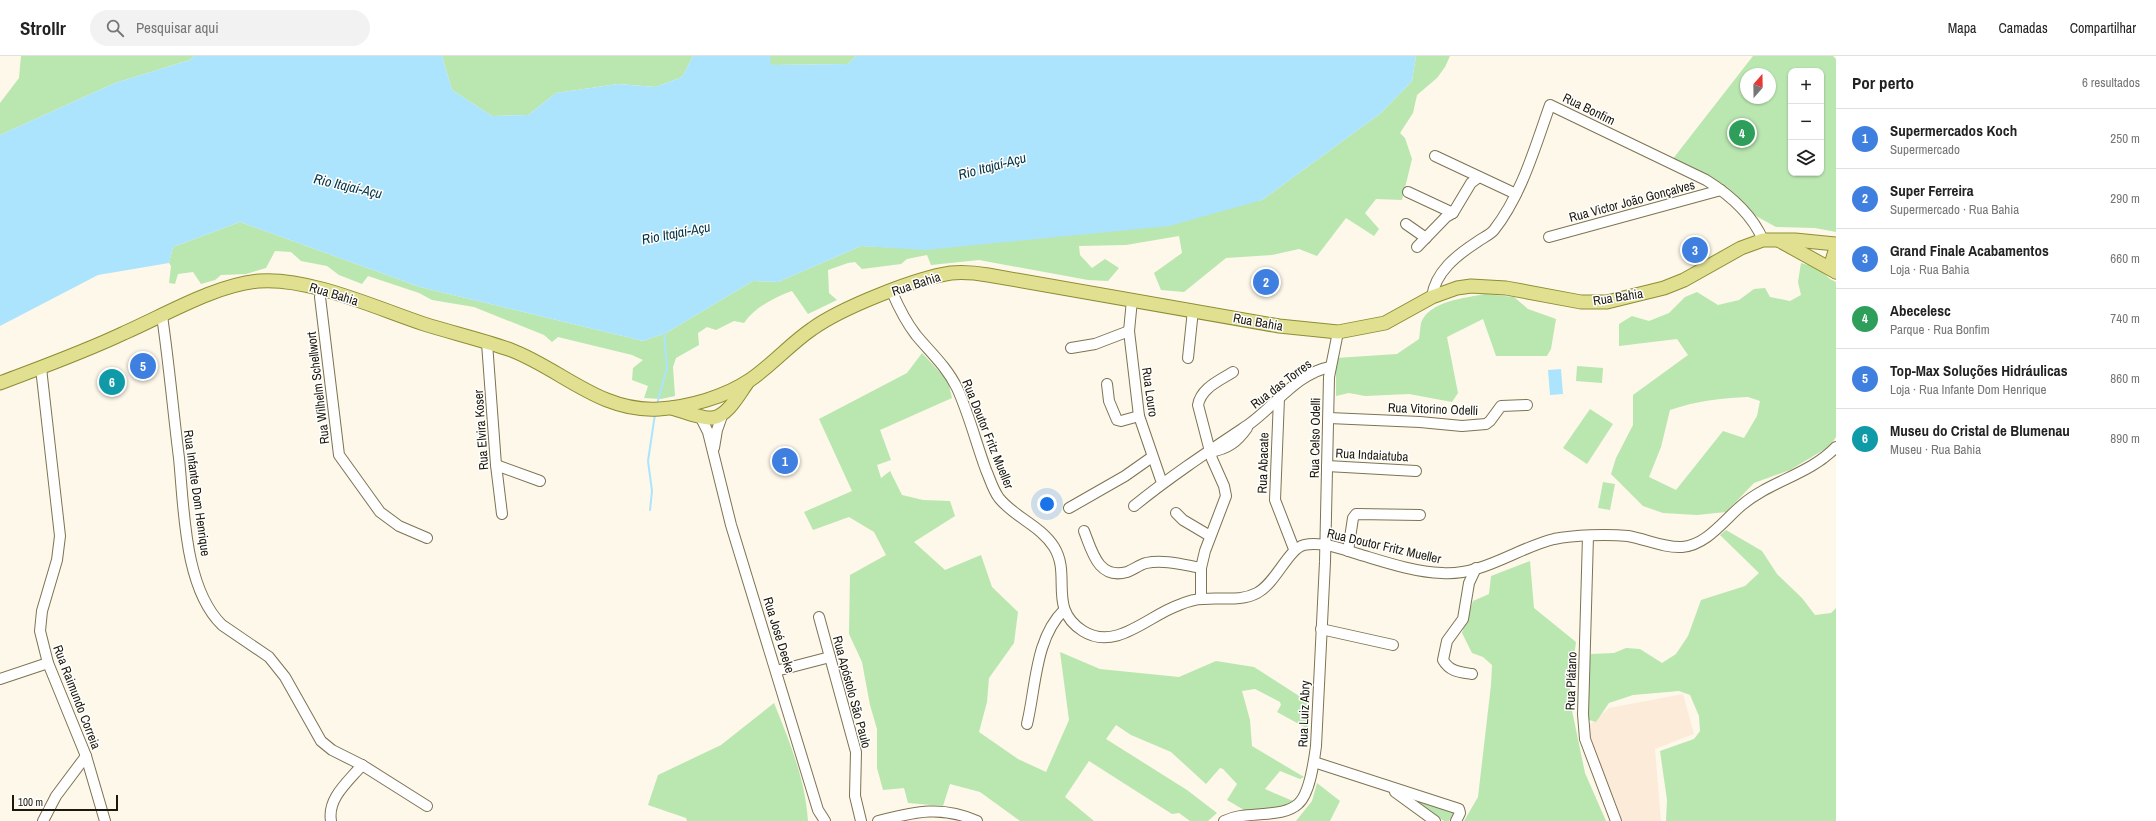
<!DOCTYPE html>
<html lang="pt">
<meta charset="utf-8">
<style>
:root{--surface:#fff;--page:#f2f2f2;--text:#222;--muted:#767676;--line:#e0e0e0;--accent:#145f92}
body{margin:0;font-family:"Archivo Narrow",sans-serif;background:var(--page);color:var(--text)}
.controls{position:absolute;right:12px;top:12px;display:grid;overflow:hidden;border-radius:8px;box-shadow:0 1px 3px #0004}
.controls button{width:36px;height:36px;display:grid;place-items:center;padding:0;border:0;border-bottom:1px solid var(--line);background:var(--surface);color:var(--text);font:20px sans-serif}
.compass{position:absolute;left:1740px;top:12px;width:36px;height:36px;border-radius:50%;background:var(--surface);box-shadow:0 1px 3px #0004;rotate:20deg}
.scale{position:absolute;left:12px;bottom:10px;width:106px;box-sizing:border-box;padding-left:4px;border:2px solid #1c180b;border-top:0;font-size:11px;line-height:14px;white-space:nowrap;color:#1c180b;-webkit-text-stroke:3px #fff;paint-order:stroke}
.you{position:absolute;left:1047px;top:448px;width:14px;height:14px;margin:-10px;border:3px solid #fff;border-radius:50%;background:#1a73e8;box-shadow:0 0 0 6px #1a73e833}
.badge{display:grid;place-items:center;width:26px;height:26px;border-radius:50%;background:var(--accent);color:#fff;font-size:13px;font-weight:700}
.pin{position:absolute;translate:-50% -50%;border:2px solid #fff;box-shadow:0 1px 4px #0006}
.list{margin:0;padding:0;list-style:none}
h2{display:flex;justify-content:space-between;align-items:center;height:52px;margin:0;padding:0 16px;font-size:17px}
h2 small{font-size:13px;font-weight:400;color:var(--muted)}
.list li{display:grid;grid-template-columns:26px 1fr auto;gap:12px;align-items:center;box-sizing:border-box;height:60px;padding:0 16px;border-top:1px solid var(--line)}
.list b{display:block;font-size:15px;white-space:nowrap}
.list p{margin:0;font-size:13px;white-space:nowrap;color:var(--muted)}
.list em{font-size:13px;font-style:normal;color:var(--muted)}
.icon{flex:none;width:22px;height:22px;fill:none;stroke:currentColor;stroke-width:2;stroke-linecap:round;stroke-linejoin:round}
.map{position:relative;flex:none;width:1836px;height:765px;overflow:hidden}
header{display:flex;align-items:center;gap:24px;box-sizing:border-box;height:56px;padding:0 20px;background:var(--surface);border-bottom:1px solid var(--line)}
header strong{font-size:19px}
nav{display:flex;gap:22px;margin-inline-start:auto;font-size:14px}
.search{width:280px;height:36px;background:var(--page);display:flex;align-items:center;gap:10px;box-sizing:border-box;padding:0 14px;border-radius:22px;color:var(--muted);font-size:15px}
main{display:flex}
aside{flex:1;background:var(--surface)}
.map>svg:first-child{display:block}
.education{fill:#fdebda}
.green{fill:#bae6b0;fill-rule:evenodd}
.water{fill:#ace4fe}
.lines{fill:none;stroke-linecap:round;stroke-linejoin:round}
.stream{stroke:#ace4fe;stroke-width:2}
.minor-casing{stroke:#7e7352;stroke-width:12}
.major-casing{stroke:#8f8d33;stroke-width:15}
.minor{stroke:#fff;stroke-width:10}
.major{stroke:#e1e091;stroke-width:13}
.labels{text-anchor:middle;dominant-baseline:central;stroke-width:3;stroke-linejoin:round;paint-order:stroke}
.street-label{font-size:13px;fill:#1c180b;stroke:#fff}
.water-label{font-size:14px;font-style:italic;fill:#033445;stroke:#fff}
</style>
<header>
<strong>Strollr</strong>
<div class="search"><svg class="icon" aria-label="search" viewBox="0 0 24 24"><circle cx="10" cy="10" r="6"/><path d="M15 15l6 6"/></svg>Pesquisar aqui</div>
<nav><a>Mapa</a><a>Camadas</a><a>Compartilhar</a></nav>
</header>
<main>
<div class="map">
<svg width="1836" height="765" viewBox="0 0 1836 765">
<rect width="100%" height="100%" fill="#fdf8ea"/>
<path class="education" d="M 1683,638 L 1694,678 L 1655,693 L 1661,765 L 1620,765 L 1587,671 L 1609,652 Z"/>
<g class="green">
<path d="M 21,0 L 194,0 L 190,4 L 115,27 L 0,79 L 0,47 L 19,22 Z"/>
<path d="M 442,0 L 693,0 L 682,21 L 656,31 L 618,28 L 556,37 L 528,59 L 492,60 L 452,34 Z"/>
<path d="M 770,0 L 856,0 L 848,8 L 770,9 Z"/>
<path d="M 1416,0 L 1450,0 L 1445,11 L 1437,22 L 1417,39 L 1413,57 L 1400,77 L 1405,82 L 1412,103 L 1402,144 L 1376,143 L 1365,157 L 1379,173 L 1374,180 L 1346,162 L 1317,200 L 1299,193 L 1272,199 L 1226,202 L 1184,236 L 1161,234 L 1154,217 L 1182,197 L 1179,180 L 1126,189 L 1079,190 L 1080,199 L 1092,212 L 1105,203 L 1119,212 L 1108,225 L 1088,224 L 979,204 L 931,209 L 927,199 L 907,203 L 901,208 L 862,213 L 855,206 L 848,207 L 828,214 L 829,237 L 837,244 L 808,258 L 792,235 C 775,241 755,251 744,267 L 734,265 L 716,274 L 707,271 L 698,277 L 699,289 L 676,302 L 673,311 L 675,340 L 661,343 L 644,342 L 648,330 L 632,324 L 633,312 L 643,304 L 632,299 L 558,281 L 552,286 L 544,279 L 474,251 L 432,244 L 419,237 L 368,220 L 362,228 L 339,219 L 327,210 L 301,205 L 291,196 L 275,195 L 266,212 L 246,218 L 221,219 L 215,224 L 201,228 L 193,216 L 178,218 L 175,228 L 169,227 L 171,210 L 169,207 L 173,191 L 240,166 L 420,231 L 643,285 L 666,277 L 753,225 L 778,226 L 861,190 L 925,193 L 1262,144 L 1381,57 L 1412,25 Z"/>
<path d="M 1753,0 L 1833,0 L 1836,3 L 1836,176 L 1815,172 L 1776,171 L 1756,160 L 1724,131 L 1672,104 ZM 1791,15 L 1821,15 L 1821,117 L 1791,117 ZM 1746,18 L 1770,18 L 1770,42 L 1746,42 Z"/>
<path d="M 1801,207 L 1818,212 L 1830,223 L 1836,226 L 1836,381 L 1830,390 L 1790,414 L 1754,427 L 1726,456 L 1697,459 L 1663,457 L 1643,450 L 1611,418 L 1616,402 L 1633,369 L 1633,339 L 1688,299 L 1677,283 L 1619,290 L 1619,268 L 1632,260 L 1649,265 L 1669,257 L 1685,241 L 1697,236 L 1718,249 L 1739,244 L 1754,233 L 1765,232 L 1770,241 L 1790,245 L 1801,239 L 1798,226 ZM 1748,341 L 1760,345 L 1757,360 L 1744,382 L 1723,375 L 1676,434 L 1649,421 L 1661,391 L 1670,354 C 1696,345 1721,342 1748,341 Z"/>
<path d="M 1485,238 L 1514,241 L 1528,253 L 1556,263 L 1551,293 L 1547,300 L 1496,300 L 1483,263 L 1447,281 L 1458,337 L 1452,346 L 1409,338 L 1365,340 L 1349,337 L 1336,340 L 1336,302 L 1397,298 L 1419,283 C 1420,278 1420,272 1421,267 C 1429,245 1465,242 1485,238 Z"/>
<path d="M 922,297 L 948,325 L 952,342 L 880,374 L 891,404 L 877,409 L 881,422 L 890,415 L 902,439 L 923,444 L 950,445 L 955,460 L 914,486 L 945,514 L 981,499 L 992,531 L 1018,556 L 1014,587 L 989,622 L 987,646 L 979,676 L 1018,703 L 1046,716 L 1069,664 L 1060,596 L 1100,613 L 1179,621 L 1216,605 L 1254,611 L 1310,647 L 1308,673 L 1277,656 L 1281,649 L 1280,646 L 1255,633 L 1242,635 L 1250,664 L 1252,690 L 1304,721 L 1300,723 L 1280,715 L 1265,733 L 1293,745 L 1284,751 L 1244,754 L 1227,744 L 1237,728 L 1223,713 L 1220,712 L 1206,728 L 1171,696 L 1131,679 L 1116,669 L 1106,683 L 1187,734 L 1217,757 L 1208,765 L 1190,765 L 1179,757 L 1172,758 L 1089,705 L 1065,741 L 1094,765 L 1020,765 L 980,736 L 950,728 L 943,750 L 908,747 L 904,732 L 883,734 L 877,712 L 877,673 L 870,649 L 862,606 L 849,578 L 850,519 L 886,499 L 874,476 L 849,461 L 813,474 L 804,456 L 852,435 L 819,363 L 907,317 Z"/>
<path d="M 1577,310 L 1603,312 L 1602,327 L 1576,325 Z"/>
<path d="M 1590,353 L 1613,368 L 1587,408 L 1563,392 Z"/>
<path d="M 1603,426 L 1615,428 L 1610,454 L 1598,452 Z"/>
<path d="M 1726,474 L 1762,495 L 1777,518 L 1802,542 L 1815,559 L 1831,557 L 1836,552 L 1836,765 L 1666,765 L 1667,744 L 1660,695 L 1694,683 L 1700,675 L 1699,660 L 1690,639 L 1679,635 L 1633,639 L 1609,647 L 1596,666 L 1589,664 L 1586,621 L 1591,598 L 1614,597 L 1626,592 L 1640,593 L 1662,607 L 1676,598 L 1688,580 L 1701,544 L 1745,530 L 1759,517 L 1720,479 Z"/>
<path d="M 1530,505 L 1534,552 L 1576,586 L 1569,640 L 1585,717 L 1606,765 L 1464,765 L 1478,741 L 1491,629 L 1492,609 L 1483,601 L 1472,597 L 1462,577 L 1473,545 L 1489,538 L 1491,520 Z"/>
<path d="M 774,647 C 790,687 805,722 808,765 L 687,765 L 686,762 L 648,749 L 658,719 L 721,689 Z"/>
<path d="M 1317,727 L 1340,745 L 1330,765 L 1289,765 L 1296,765 L 1312,745 Z"/>
<path d="M 1406,739 L 1454,757 L 1449,765 L 1444,765 Z"/>
</g>
<g class="water">
<path d="M 194,0 L 442,0 L 452,34 L 492,60 L 528,59 L 556,37 L 618,28 L 656,31 L 682,21 L 693,0 L 770,0 L 771,9 L 848,8 L 856,0 L 1416,0 L 1412,25 L 1381,57 L 1262,144 L 1169,170 L 925,194 L 861,190 L 778,226 L 753,225 L 666,277 L 643,285 L 420,231 L 240,166 L 173,191 L 169,207 L 98,219 L 0,270 L 0,79 L 115,27 L 190,4 Z"/>
<path d="M 1561,313 L 1563,338 L 1550,339 L 1548,314 Z"/>
</g>
<g class="lines">
<g class="stream">
<path d="M 657,348 L 667,312 L 664,276"/>
<path d="M 650,454 L 652,435 L 648,405 L 655,358"/>
</g>
<g class="minor-casing">
<g id="minor">
<path d="M 1435,100 L 1516,138"/>
<path d="M 1408,136 L 1453,157"/>
<path d="M 1406,168 L 1426,182"/>
<path d="M 1549,181 L 1721,134"/>
<path d="M 1417,191 L 1446,161 L 1453,157 L 1471,127 L 1479,121"/>
<path d="M 322,234 L 320,241 L 339,399 L 380,456 L 399,470 L 427,482"/>
<path d="M 892,236 C 898,250 906,266 916,279 C 930,296 947,311 957,332 C 969,358 976,387 986,414 C 990,423 993,434 999,442 C 1014,461 1041,470 1054,491 C 1072,520 1047,552 1083,575 C 1116,596 1149,559 1179,549 C 1186,546 1195,543 1203,543 C 1221,541 1240,546 1257,537 C 1276,527 1288,493 1304,489 C 1321,485 1342,493 1358,498 C 1385,506 1414,516 1442,517 C 1482,520 1517,492 1554,483 C 1574,479 1607,478 1628,480 C 1646,483 1663,492 1682,491 C 1707,489 1724,464 1742,449 C 1770,425 1809,419 1836,391"/>
<path d="M 1432,241 C 1435,216 1457,199 1477,186 C 1482,182 1490,179 1494,174 C 1522,138 1535,91 1550,49 L 1706,124 C 1730,139 1752,158 1763,184"/>
<path d="M 1132,244 L 1129,275 L 1139,360 L 1162,427"/>
<path d="M 162,260 C 169,307 173,355 179,402 C 184,452 184,532 222,569 L 269,601 L 285,621 L 321,685 L 332,694 L 362,709 L 427,750"/>
<path d="M 487,287 L 496,409 L 502,458"/>
<path d="M 1071,292 L 1095,288 L 1129,275"/>
<path d="M 1188,302 L 1193,254"/>
<path d="M 41,312 L 60,480 L 57,504 L 42,555 L 40,575 L 48,607 L 86,700 L 105,765"/>
<path d="M 1107,328 L 1109,345 L 1117,364 L 1121,365 L 1139,360"/>
<path d="M 1279,342 L 1275,444 L 1294,493"/>
<path d="M 700,360 L 708,376 L 731,469 L 818,754 L 825,765"/>
<path d="M 1329,362 L 1420,366 L 1462,370 L 1486,368 L 1490,365 L 1501,350 L 1527,349"/>
<path d="M 714,392 L 717,374 L 723,357"/>
<path d="M 1210,396 C 1228,393 1237,386 1247,372"/>
<path d="M 496,409 L 540,425"/>
<path d="M 1327,410 L 1416,415"/>
<path d="M 1134,450 C 1171,420 1209,395 1248,369 C 1274,351 1297,317 1330,311"/>
<path d="M 1069,452 L 1125,420 L 1152,401"/>
<path d="M 1176,457 L 1183,464 L 1210,480"/>
<path d="M 1084,475 C 1092,495 1098,524 1127,516 C 1133,514 1139,509 1146,507 C 1164,503 1184,509 1201,512"/>
<path d="M 1588,480 L 1583,658 L 1585,683 L 1616,765"/>
<path d="M 1348,495 L 1353,462 L 1356,458 L 1420,459"/>
<path d="M 1201,543 L 1201,512 L 1205,495 L 1226,440 L 1224,430 L 1212,403 L 1198,349 C 1201,332 1219,325 1233,316"/>
<path d="M 819,561 L 856,696 L 855,740 L 861,765"/>
<path d="M 1321,573 L 1393,589"/>
<path d="M 776,615 L 830,601"/>
<path d="M 1472,618 C 1460,616 1450,616 1443,604 L 1447,585 L 1463,563 L 1469,527 L 1476,512"/>
<path d="M 0,623 L 48,607"/>
<path d="M 1027,668 C 1036,631 1035,582 1064,554"/>
<path d="M 1314,706 L 1459,753 L 1460,757 L 1456,765"/>
<path d="M 1395,736 L 1435,765"/>
<path d="M 43,765 L 56,740 L 86,700"/>
<path d="M 331,765 C 327,742 349,725 362,709"/>
<path d="M 878,765 C 915,756 941,749 977,765"/>
<path d="M 1224,765 C 1236,759 1250,759 1263,758 C 1275,757 1289,756 1298,748 C 1310,738 1314,705 1316,690 L 1325,506 L 1329,321 L 1338,276"/>
</g>
</g>
<g class="major-casing">
<g id="major">
<path d="M 1780,185 L 1836,216"/>
<path d="M 1836,216 L 1832,205 L 1836,192"/>
<path d="M 0,327 C 42,311 84,296 124,277 C 165,259 215,229 259,225 C 309,221 376,252 424,268 C 453,277 483,284 511,294 C 561,313 601,357 659,353 C 689,351 725,341 750,324 C 772,309 790,288 812,273 C 841,252 916,222 951,217 C 963,216 976,217 988,219 L 1279,270 L 1338,276 L 1385,267 L 1432,241 L 1457,232 L 1471,230 L 1506,232 L 1581,246 L 1607,246 L 1664,232 L 1684,224 L 1741,192 L 1763,184 L 1795,184 L 1836,188"/>
<path d="M 672,352 C 682,355 702,363 712,362 C 727,361 739,338 747,327"/>
</g>
</g>
<use href="#minor" class="minor"/>
<use href="#major" class="major"/>
</g>
<g class="labels">
<g class="street-label">
<text transform="translate(1589 53) rotate(26)">Rua Bonfim</text>
<text transform="translate(1632 145) rotate(-15)">Rua Victor João Gonçalves</text>
<text transform="translate(916 228) rotate(-18)">Rua Bahia</text>
<text transform="translate(334 238) rotate(17)">Rua Bahia</text>
<text transform="translate(1618 241) rotate(-9)">Rua Bahia</text>
<text transform="translate(1258 266) rotate(10)">Rua Bahia</text>
<text transform="translate(1281 328) rotate(-37)">Rua das Torres</text>
<text transform="translate(318 332) rotate(-97)">Rua Wilhelm Schellwort</text>
<text transform="translate(1150 336) rotate(82)">Rua Louro</text>
<text transform="translate(1433 353) rotate(2)">Rua Vitorino Odelli</text>
<text transform="translate(481 374) rotate(-94)">Rua Elvira Koser</text>
<text transform="translate(988 378) rotate(68)">Rua Doutor Fritz Mueller</text>
<text transform="translate(1315 382) rotate(-89)">Rua Celso Odelli</text>
<text transform="translate(1372 399) rotate(3)">Rua Indaiatuba</text>
<text transform="translate(1263 407) rotate(-88)">Rua Abacate</text>
<text transform="translate(197 437) rotate(82)">Rua Infante Dom Henrique</text>
<text transform="translate(1384 490) rotate(13)">Rua Doutor Fritz Mueller</text>
<text transform="translate(779 579) rotate(73)">Rua José Deeke</text>
<text transform="translate(1571 625) rotate(-88)">Rua Plátano</text>
<text transform="translate(852 636) rotate(75)">Rua Apóstolo São Paulo</text>
<text transform="translate(77 641) rotate(69)">Rua Raimundo Correia</text>
<text transform="translate(1304 658) rotate(-88)">Rua Luiz Abry</text>
</g>
<g class="water-label">
<text transform="translate(992 110) rotate(-15)">Rio Itajaí-Açu</text>
<text transform="translate(348 130) rotate(13)">Rio Itajaí-Açu</text>
<text transform="translate(676 177) rotate(-11)">Rio Itajaí-Açu</text>
</g>
</g>
</svg>
<div class="controls">
<button>+</button>
<button>−</button>
<button><svg class="icon" aria-label="layers" viewBox="0 0 24 24"><path d="M12 4l9 5-9 5-9-5zM3 14l9 5 9-5"/></svg></button>
</div>
<svg class="compass" viewBox="-18 -18 36 36"><path d="M0-13l5 13h-10z" fill="#e53935"/><path d="M0 13l5-13h-10z" fill="#767676"/></svg>
<div class="scale">100 m</div>
<div class="you"></div>
<div class="pin badge" style="left:785px;top:405px;background:#3f7fe0">1</div>
<div class="pin badge" style="left:1266px;top:226px;background:#3f7fe0">2</div>
<div class="pin badge" style="left:1695px;top:194px;background:#3f7fe0">3</div>
<div class="pin badge" style="left:1742px;top:77px;background:#2e9e5b">4</div>
<div class="pin badge" style="left:143px;top:310px;background:#3f7fe0">5</div>
<div class="pin badge" style="left:112px;top:326px;background:#0f9aa8">6</div>
</div>
<aside>
<h2>Por perto<small>6 resultados</small></h2>
<ul class="list">
<li><span class="badge" style="background:#3f7fe0">1</span><div><b>Supermercados Koch</b><p>Supermercado</p></div><em>250 m</em></li>
<li><span class="badge" style="background:#3f7fe0">2</span><div><b>Super Ferreira</b><p>Supermercado · Rua Bahia</p></div><em>290 m</em></li>
<li><span class="badge" style="background:#3f7fe0">3</span><div><b>Grand Finale Acabamentos</b><p>Loja · Rua Bahia</p></div><em>660 m</em></li>
<li><span class="badge" style="background:#2e9e5b">4</span><div><b>Abecelesc</b><p>Parque · Rua Bonfim</p></div><em>740 m</em></li>
<li><span class="badge" style="background:#3f7fe0">5</span><div><b>Top-Max Soluções Hidráulicas</b><p>Loja · Rua Infante Dom Henrique</p></div><em>860 m</em></li>
<li><span class="badge" style="background:#0f9aa8">6</span><div><b>Museu do Cristal de Blumenau</b><p>Museu · Rua Bahia</p></div><em>890 m</em></li>
</ul>
</aside>
</main>
